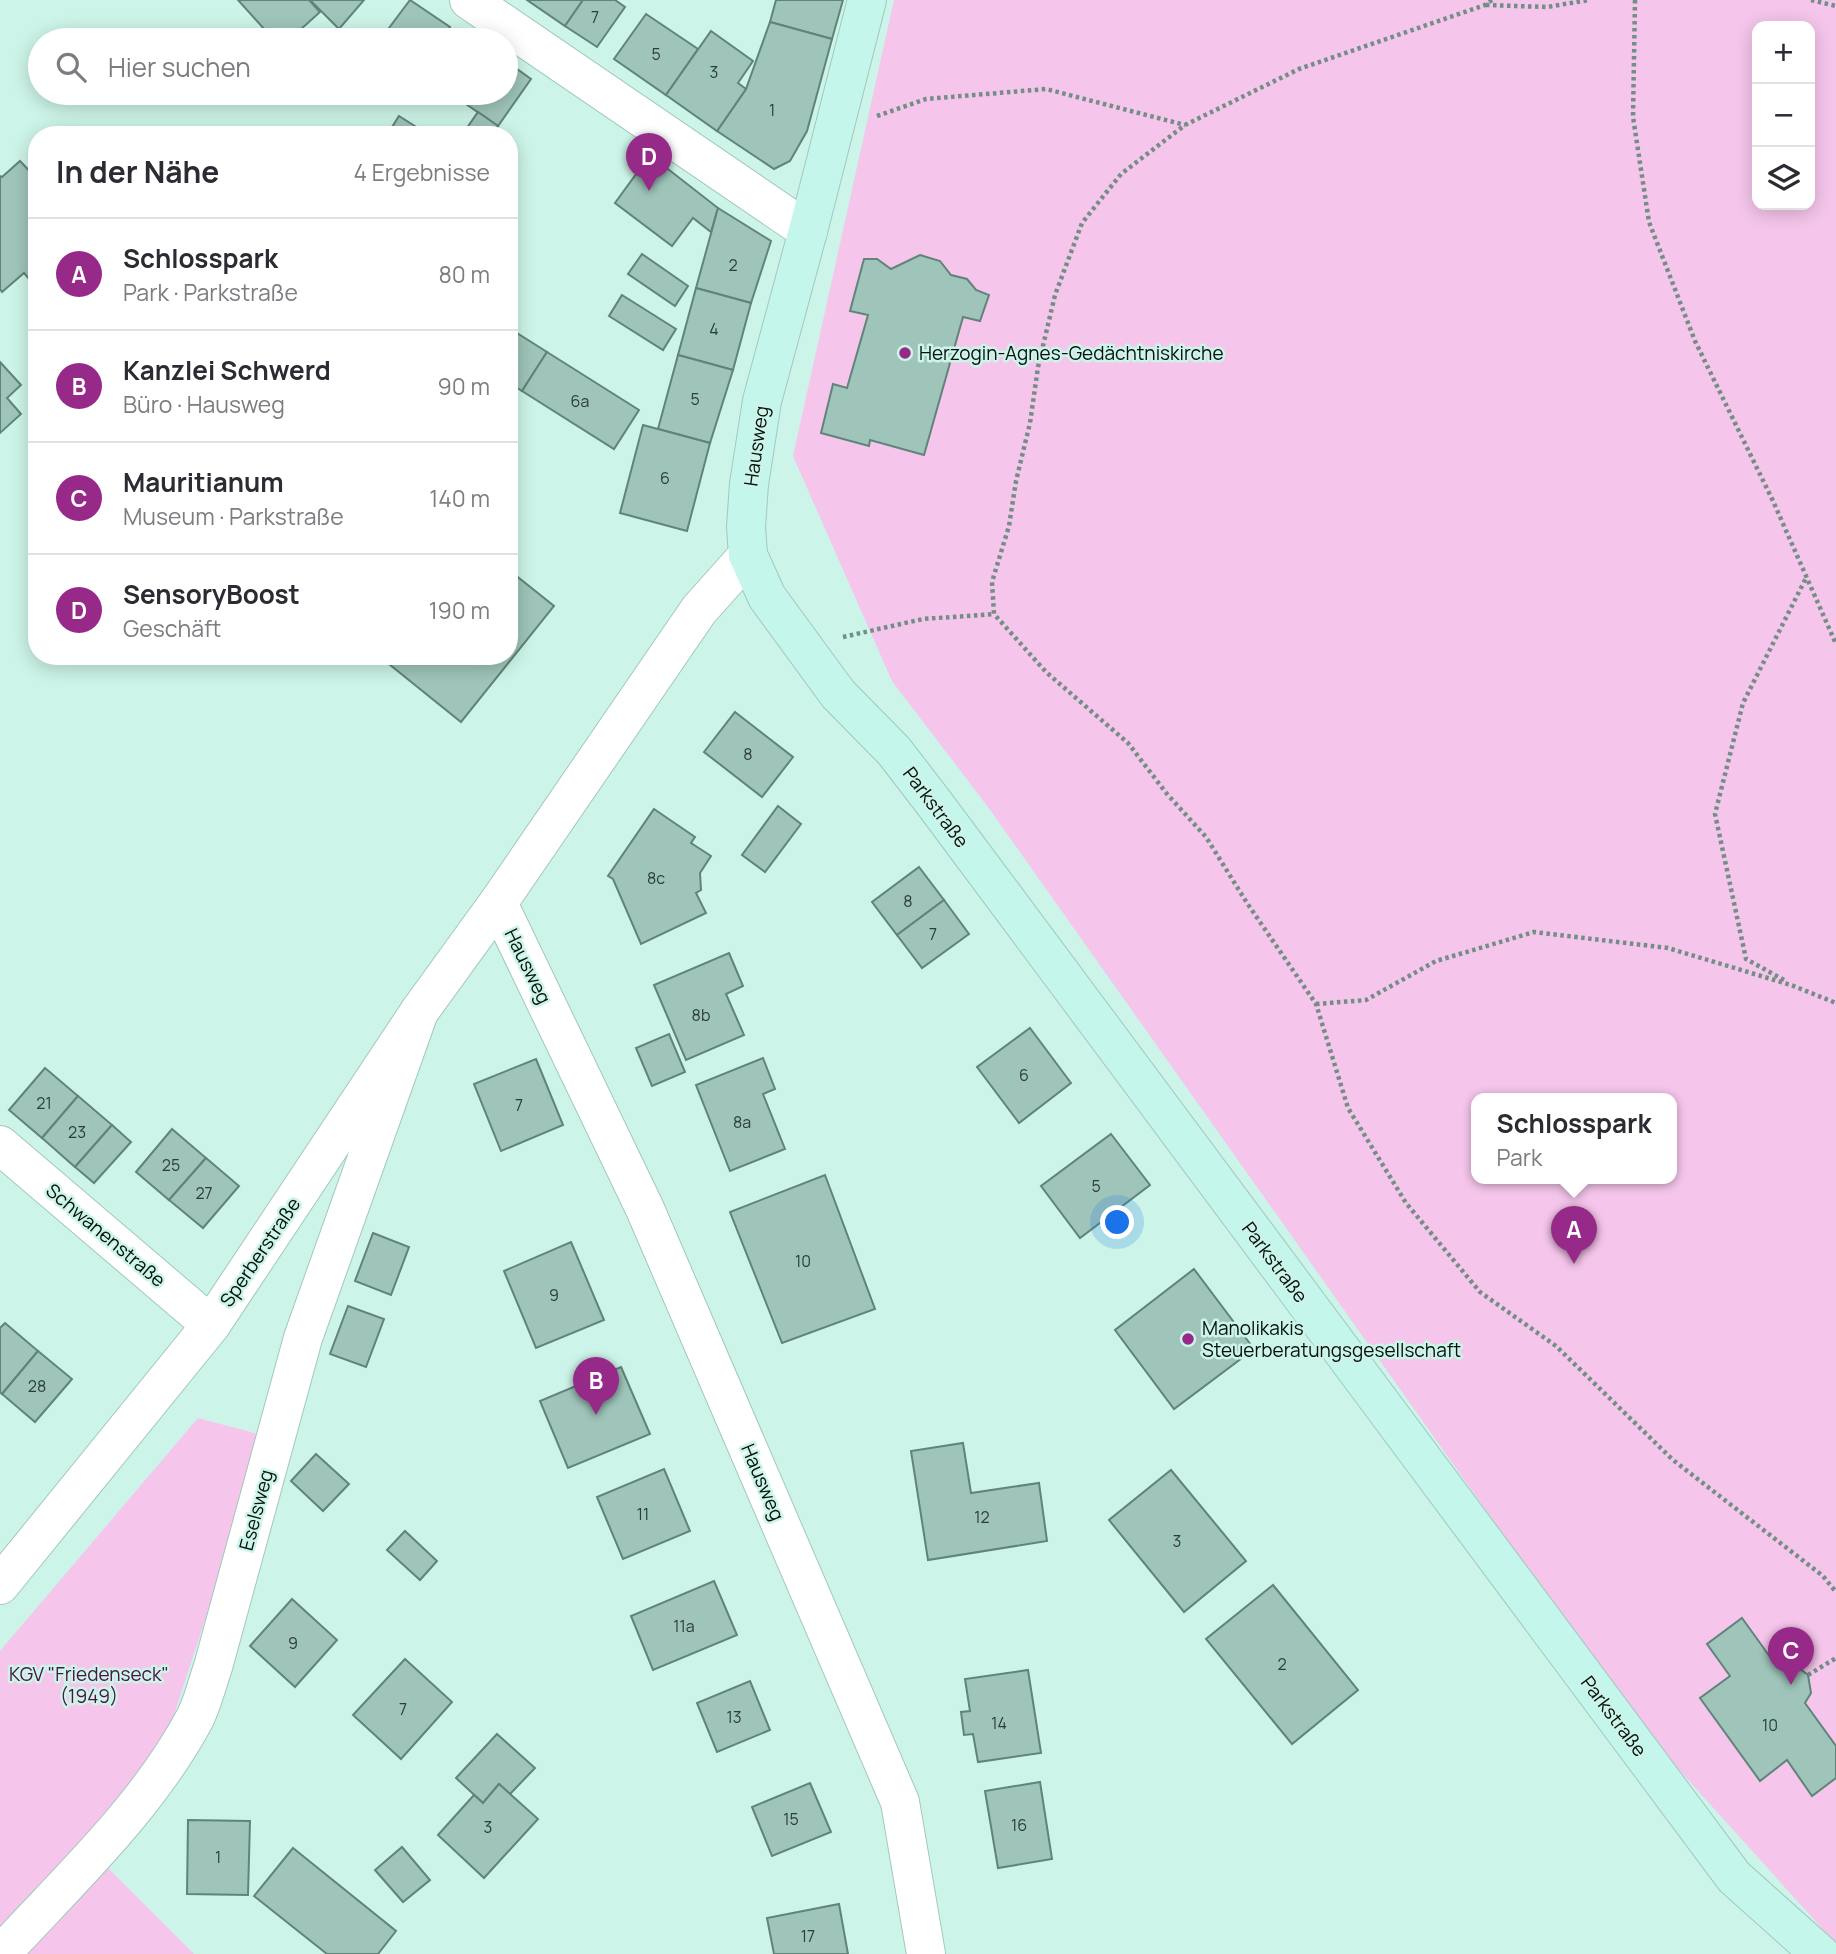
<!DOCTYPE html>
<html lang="de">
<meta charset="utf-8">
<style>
:root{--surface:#fff;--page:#f2f2f3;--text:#2b2b33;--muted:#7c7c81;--line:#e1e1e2;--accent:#972989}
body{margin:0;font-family:Manrope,sans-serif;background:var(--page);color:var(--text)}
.controls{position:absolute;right:21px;top:21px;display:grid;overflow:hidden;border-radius:14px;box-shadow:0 4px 18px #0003}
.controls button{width:63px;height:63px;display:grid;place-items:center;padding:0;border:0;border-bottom:2px solid var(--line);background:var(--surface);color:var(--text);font:35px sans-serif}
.you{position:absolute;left:1118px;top:1223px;width:24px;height:24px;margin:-18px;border:5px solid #fff;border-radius:50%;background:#1a73e8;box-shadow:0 0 0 10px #1a73e833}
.badge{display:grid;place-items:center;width:46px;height:46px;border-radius:50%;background:var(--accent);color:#fff;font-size:23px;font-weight:700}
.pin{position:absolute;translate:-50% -58px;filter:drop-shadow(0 2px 4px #0008)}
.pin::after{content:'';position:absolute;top:37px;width:24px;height:21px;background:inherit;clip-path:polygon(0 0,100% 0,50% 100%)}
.popup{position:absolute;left:1471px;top:1093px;width:206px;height:91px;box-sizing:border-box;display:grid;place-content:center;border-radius:14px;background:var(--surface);filter:drop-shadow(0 2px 5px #0005);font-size:23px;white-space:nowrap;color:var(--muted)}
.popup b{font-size:26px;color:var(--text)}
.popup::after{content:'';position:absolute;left:50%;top:100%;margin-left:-14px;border:14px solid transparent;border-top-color:var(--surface)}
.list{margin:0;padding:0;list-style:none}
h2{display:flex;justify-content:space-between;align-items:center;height:91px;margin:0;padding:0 28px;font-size:30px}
h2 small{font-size:23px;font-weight:400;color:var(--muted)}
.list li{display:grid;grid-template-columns:46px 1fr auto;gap:21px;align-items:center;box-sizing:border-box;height:112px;padding:0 28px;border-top:2px solid var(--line)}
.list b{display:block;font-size:26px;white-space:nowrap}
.list p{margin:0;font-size:23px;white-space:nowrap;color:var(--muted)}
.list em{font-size:23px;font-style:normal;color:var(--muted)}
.icon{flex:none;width:38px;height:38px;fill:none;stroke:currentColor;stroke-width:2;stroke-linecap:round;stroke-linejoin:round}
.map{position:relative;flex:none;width:1836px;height:1954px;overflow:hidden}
.search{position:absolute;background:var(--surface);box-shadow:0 4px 18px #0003;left:28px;top:28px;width:490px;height:77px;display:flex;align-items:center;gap:18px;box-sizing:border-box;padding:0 24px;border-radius:38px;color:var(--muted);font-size:26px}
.panel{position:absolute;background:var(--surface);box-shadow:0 4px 18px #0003;left:28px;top:126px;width:490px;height:539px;border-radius:28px}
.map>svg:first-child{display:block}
.green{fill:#f5c5eb;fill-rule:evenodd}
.building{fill:#9fc5ba;stroke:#60847a;stroke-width:2}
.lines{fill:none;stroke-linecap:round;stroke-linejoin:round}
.street-casing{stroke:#a2c8bd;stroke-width:40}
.secondary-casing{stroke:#a2c8bd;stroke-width:40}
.path{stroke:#728e85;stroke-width:4.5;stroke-dasharray:3.5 3.5;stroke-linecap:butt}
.street{stroke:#fff;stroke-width:38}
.secondary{stroke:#c4f6ec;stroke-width:38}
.poi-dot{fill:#972989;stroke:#cdf4e8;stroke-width:2.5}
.labels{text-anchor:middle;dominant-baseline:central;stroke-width:5;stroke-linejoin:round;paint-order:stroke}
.number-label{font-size:16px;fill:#2b3e38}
.poi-label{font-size:19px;fill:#04110d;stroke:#cdf4e8;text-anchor:start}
.street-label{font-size:19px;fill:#04110d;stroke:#cdf4e8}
.park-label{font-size:19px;fill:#4b1344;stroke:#cdf4e8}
</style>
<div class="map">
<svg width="1836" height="1954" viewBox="0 0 1836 1954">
<rect width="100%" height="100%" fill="#cdf4e8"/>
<g class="green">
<path d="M 894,0 L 1836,0 L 1836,1944 L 1635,1721 L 988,807 L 892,681 L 793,456 ZM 1757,26 L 1810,26 L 1810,205 L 1757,205 ZM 1476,1098 L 1672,1098 L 1672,1178 L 1476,1178 Z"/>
<path d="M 198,1418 L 265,1436 L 171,1724 L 134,1784 L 85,1845 L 194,1954 L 0,1954 L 0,1651 Z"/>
</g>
<g class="building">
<path d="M 238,0 L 309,0 L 320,12 L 289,40 L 274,40 Z"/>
<path d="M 310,0 L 364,0 L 339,29 Z"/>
<path d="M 410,0 L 450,27 L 440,40 L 380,40 Z"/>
<path d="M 527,0 L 583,0 L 565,26 Z"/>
<path d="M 583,0 L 615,0 L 625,7 L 597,47 L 565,26 Z"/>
<path d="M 776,0 L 843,0 L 832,39 L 770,22 Z"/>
<path d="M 646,14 L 698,49 L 666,95 L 614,59 Z"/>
<path d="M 770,22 L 832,39 L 807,131 L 790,161 L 774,169 L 717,131 L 746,89 Z"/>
<path d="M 711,31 L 753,61 L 738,83 L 746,89 L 717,131 L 666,95 Z"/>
<path d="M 506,61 L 531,79 L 498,126 L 450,93 L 506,93 Z"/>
<path d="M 478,112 L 498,126 L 492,135 L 462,135 Z"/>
<path d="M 399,116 L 429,135 L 387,135 Z"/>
<path d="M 650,155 L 718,208 L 711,232 L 693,218 L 672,246 L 615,203 Z"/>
<path d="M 20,161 L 37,179 L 37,288 L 24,273 L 2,292 L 0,289 L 0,176 L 2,177 Z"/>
<path d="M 718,208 L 771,241 L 751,303 L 696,288 Z"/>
<path d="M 642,254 L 688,286 L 675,306 L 628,274 Z"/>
<path d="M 920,255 L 940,261 L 951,275 L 967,279 L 976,290 L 989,295 L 980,321 L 963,317 L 924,455 L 870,440 L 869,446 L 821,433 L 833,384 L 847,388 L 868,315 L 850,311 L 864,259 L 877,259 L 891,269 Z"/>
<path d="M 696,288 L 751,303 L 733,370 L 678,355 Z"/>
<path d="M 622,295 L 676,329 L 663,350 L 609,316 Z"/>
<path d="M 509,328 L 547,352 L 522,391 L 509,383 Z"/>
<path d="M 547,352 L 639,410 L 614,449 L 522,391 Z"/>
<path d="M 678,355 L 733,370 L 710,443 L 658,429 Z"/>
<path d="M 0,362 L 21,385 L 7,398 L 21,414 L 0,433 Z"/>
<path d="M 643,425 L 710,443 L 687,531 L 620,513 Z"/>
<path d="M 509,570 L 554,606 L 461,722 L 379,656 L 509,656 Z"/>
<path d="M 735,712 L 793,757 L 762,797 L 704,752 Z"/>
<path d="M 778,806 L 801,824 L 765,872 L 742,855 Z"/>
<path d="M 654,809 L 695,837 L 691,843 L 711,856 L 700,873 L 701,890 L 696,893 L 706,913 L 641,944 L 613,879 L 608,876 Z"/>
<path d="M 919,867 L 944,900 L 897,935 L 872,902 Z"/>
<path d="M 944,900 L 969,934 L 922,968 L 897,935 Z"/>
<path d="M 729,953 L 743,986 L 726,994 L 744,1035 L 686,1060 L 654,985 Z"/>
<path d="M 1030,1028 L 1071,1083 L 1019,1123 L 977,1067 Z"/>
<path d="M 669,1034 L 685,1072 L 652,1086 L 636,1048 Z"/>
<path d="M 763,1058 L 775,1089 L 763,1094 L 785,1149 L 730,1171 L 696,1085 Z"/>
<path d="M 536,1059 L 563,1125 L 501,1151 L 474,1084 Z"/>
<path d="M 45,1068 L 78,1096 L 42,1138 L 9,1110 Z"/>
<path d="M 78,1096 L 112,1125 L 75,1167 L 42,1138 Z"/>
<path d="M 112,1125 L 131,1142 L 94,1183 L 75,1167 Z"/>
<path d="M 172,1129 L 206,1158 L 169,1200 L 136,1172 Z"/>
<path d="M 1111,1134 L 1150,1185 L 1080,1238 L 1041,1186 Z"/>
<path d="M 206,1158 L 239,1186 L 203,1228 L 169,1200 Z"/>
<path d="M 825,1175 L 875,1309 L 782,1343 L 730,1212 Z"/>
<path d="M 373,1233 L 409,1247 L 391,1295 L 355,1281 Z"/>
<path d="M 571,1242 L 604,1320 L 536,1348 L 504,1271 Z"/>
<path d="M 1194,1269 L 1254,1349 L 1174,1409 L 1115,1330 Z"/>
<path d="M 348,1306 L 384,1319 L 366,1367 L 330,1354 Z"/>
<path d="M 5,1323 L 38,1351 L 2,1394 L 0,1392 L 0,1328 Z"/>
<path d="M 38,1351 L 72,1379 L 35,1422 L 2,1394 Z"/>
<path d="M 621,1367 L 650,1434 L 568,1468 L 540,1401 Z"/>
<path d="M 963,1443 L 971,1493 L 1039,1483 L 1047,1541 L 928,1560 L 911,1451 Z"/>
<path d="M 316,1454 L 349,1484 L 323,1511 L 291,1481 Z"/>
<path d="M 664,1469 L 690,1531 L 623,1559 L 597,1497 Z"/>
<path d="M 1171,1470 L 1246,1561 L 1184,1612 L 1109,1520 Z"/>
<path d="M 405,1531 L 437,1561 L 420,1580 L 387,1550 Z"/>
<path d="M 714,1581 L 737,1635 L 653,1670 L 631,1616 Z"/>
<path d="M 1273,1585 L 1358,1690 L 1292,1744 L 1206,1639 Z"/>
<path d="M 292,1599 L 337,1640 L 295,1687 L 250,1646 Z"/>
<path d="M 1742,1618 L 1778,1668 L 1788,1666 L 1799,1668 L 1808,1675 L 1811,1693 L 1805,1703 L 1836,1746 L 1836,1778 L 1812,1796 L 1787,1760 L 1760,1781 L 1700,1698 L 1730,1676 L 1707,1644 Z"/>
<path d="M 405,1659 L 452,1702 L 401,1759 L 353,1715 Z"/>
<path d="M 1028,1670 L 1041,1753 L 978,1762 L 973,1734 L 964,1735 L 961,1712 L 970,1711 L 965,1679 Z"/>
<path d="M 750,1681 L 770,1730 L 717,1752 L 697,1703 Z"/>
<path d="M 497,1734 L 535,1768 L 510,1794 L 499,1784 L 483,1803 L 456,1778 Z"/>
<path d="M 1040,1782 L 1052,1859 L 998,1868 L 985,1791 Z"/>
<path d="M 810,1783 L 831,1832 L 772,1856 L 752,1807 Z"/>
<path d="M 499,1784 L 538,1819 L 484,1878 L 438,1835 L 474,1795 L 483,1803 Z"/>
<path d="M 188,1820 L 250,1821 L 248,1895 L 187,1894 Z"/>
<path d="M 402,1847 L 430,1880 L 403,1902 L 375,1870 Z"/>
<path d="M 293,1848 L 396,1931 L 378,1954 L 327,1954 L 254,1896 Z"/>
<path d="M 839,1904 L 848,1954 L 774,1954 L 767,1918 Z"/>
</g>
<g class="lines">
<g class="street-casing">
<g id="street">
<path d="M 469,0 L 808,231"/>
<path d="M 748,555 L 699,610 L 498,903 L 645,1209 L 900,1802 L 926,1954"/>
<path d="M 0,1145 L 211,1325"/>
<path d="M 0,1585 L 211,1325 L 419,1012 L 498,903"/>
<path d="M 1,1954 C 69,1880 147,1808 195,1718 C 203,1702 207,1684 213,1667 L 303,1338 L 419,1012"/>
</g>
</g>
<g class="secondary-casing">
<path id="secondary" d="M 867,0 L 808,231 L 762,401 L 749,484 L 746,527 L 748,555 L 767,597 L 838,694 L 894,751 L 934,803 L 1734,1877 L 1820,1954"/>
</g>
<g class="path">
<path d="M 1492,0 L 1485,5 L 1299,69 L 1185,125 L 1121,174 L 1082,223 L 1055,295 L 1038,367 L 1030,423 L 1016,481 L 1009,526 L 992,582 L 994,614 L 1046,672 L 1128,743 L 1167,794 L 1206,837 L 1247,903 L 1316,1004 L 1348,1108 L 1406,1203 L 1480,1292 L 1556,1346 L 1673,1460 L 1823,1576 L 1836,1592"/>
<path d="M 1635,0 L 1633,117 L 1649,222 L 1695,341 L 1773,501 L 1836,644"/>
<path d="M 1811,0 L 1836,6"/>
<path d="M 1486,5 L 1547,7 L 1589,0"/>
<path d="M 877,116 L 926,99 L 1046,89 L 1185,125"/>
<path d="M 843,637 L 923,619 L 994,614"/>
<path d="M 1784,980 L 1746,959 L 1715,814 L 1743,703 L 1806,578"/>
<path d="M 1316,1004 L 1366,1000 L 1436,961 L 1534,932 L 1668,948 L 1791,985 L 1836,1003"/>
<path d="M 1808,1675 L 1836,1658"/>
</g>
<use href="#street" class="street"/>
<use href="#secondary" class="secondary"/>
</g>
<g class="poi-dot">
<circle cx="905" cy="353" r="7"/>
<circle cx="1188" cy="1339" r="7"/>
</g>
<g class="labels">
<g class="number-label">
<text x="595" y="17">7</text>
<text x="656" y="54">5</text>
<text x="714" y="72">3</text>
<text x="772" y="110">1</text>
<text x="733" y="265">2</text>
<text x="714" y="329">4</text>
<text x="695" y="399">5</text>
<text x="580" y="401">6a</text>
<text x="665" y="478">6</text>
<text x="748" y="754">8</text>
<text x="656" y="878">8c</text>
<text x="908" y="901">8</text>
<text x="933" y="934">7</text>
<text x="701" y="1015">8b</text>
<text x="1024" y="1075">6</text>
<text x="44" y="1103">21</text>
<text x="519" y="1105">7</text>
<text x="742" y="1122">8a</text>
<text x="77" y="1132">23</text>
<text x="171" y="1165">25</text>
<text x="1096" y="1186">5</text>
<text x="204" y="1193">27</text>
<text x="803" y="1261">10</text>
<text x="554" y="1295">9</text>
<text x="37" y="1386">28</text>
<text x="643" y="1514">11</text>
<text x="982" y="1517">12</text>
<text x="1177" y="1541">3</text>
<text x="684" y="1626">11a</text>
<text x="293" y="1643">9</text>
<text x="1282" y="1664">2</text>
<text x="403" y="1709">7</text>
<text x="734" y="1717">13</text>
<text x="999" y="1723">14</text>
<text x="1770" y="1725">10</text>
<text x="791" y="1819">15</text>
<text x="1019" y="1825">16</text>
<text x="488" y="1827">3</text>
<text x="218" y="1857">1</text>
<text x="808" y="1936">17</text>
</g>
<g class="poi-label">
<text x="919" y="353">Herzogin-Agnes-Gedächtniskirche</text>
<text x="1202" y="1328">Manolikakis<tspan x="1202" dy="22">Steuerberatungsgesellschaft</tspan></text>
</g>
<g class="street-label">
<text transform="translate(756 446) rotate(-82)">Hausweg</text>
<text transform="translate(936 807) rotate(53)">Parkstraße</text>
<text transform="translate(528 966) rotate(64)">Hausweg</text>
<text transform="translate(106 1235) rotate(40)">Schwanenstraße</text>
<text transform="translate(260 1252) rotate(-56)">Sperberstraße</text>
<text transform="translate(1275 1262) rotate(53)">Parkstraße</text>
<text transform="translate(763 1482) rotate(67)">Hausweg</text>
<text transform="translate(256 1510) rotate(-75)">Eselsweg</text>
<text transform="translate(1614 1716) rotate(53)">Parkstraße</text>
</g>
<g class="park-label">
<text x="89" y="1674">KGV "Friedenseck"<tspan x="89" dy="22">(1949)</tspan></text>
</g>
</g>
</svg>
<div class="controls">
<button>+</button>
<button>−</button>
<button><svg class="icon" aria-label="layers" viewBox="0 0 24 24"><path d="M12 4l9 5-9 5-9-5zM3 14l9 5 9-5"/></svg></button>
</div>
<div class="you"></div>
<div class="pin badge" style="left:1574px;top:1264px">A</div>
<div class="popup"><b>Schlosspark</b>Park</div>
<div class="pin badge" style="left:596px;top:1415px">B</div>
<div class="pin badge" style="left:1791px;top:1685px">C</div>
<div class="pin badge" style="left:649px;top:191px">D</div>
<div class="search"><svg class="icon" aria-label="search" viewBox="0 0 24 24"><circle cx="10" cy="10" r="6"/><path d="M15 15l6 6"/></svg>Hier suchen</div>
<section class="panel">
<h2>In der Nähe<small>4 Ergebnisse</small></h2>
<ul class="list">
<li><span class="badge">A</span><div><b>Schlosspark</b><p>Park · Parkstraße</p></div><em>80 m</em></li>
<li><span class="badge">B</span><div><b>Kanzlei Schwerd</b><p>Büro · Hausweg</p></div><em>90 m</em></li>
<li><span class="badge">C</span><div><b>Mauritianum</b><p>Museum · Parkstraße</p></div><em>140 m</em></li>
<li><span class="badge">D</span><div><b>SensoryBoost</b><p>Geschäft</p></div><em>190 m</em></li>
</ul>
</section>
</div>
